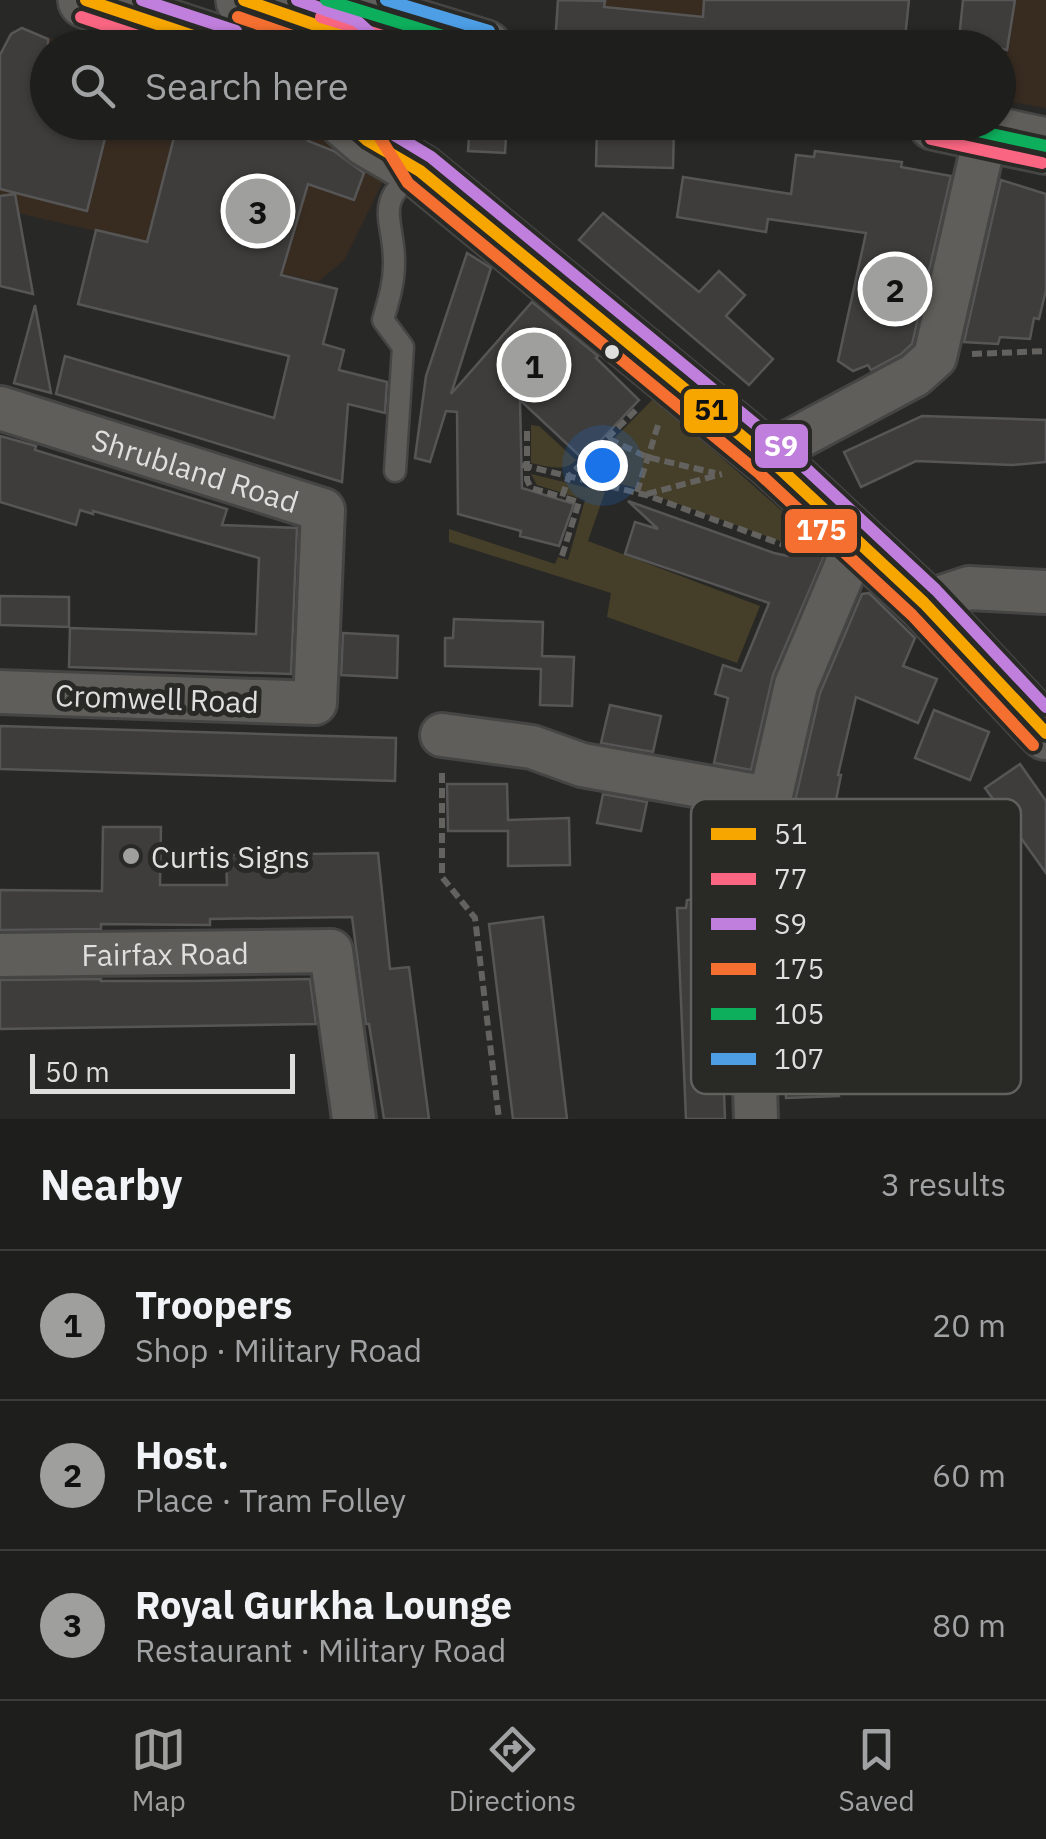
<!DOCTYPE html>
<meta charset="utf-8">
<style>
:root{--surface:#1e1e1d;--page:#262726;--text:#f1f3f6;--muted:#a1a2a4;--line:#3c3c3b;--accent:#9f9f9d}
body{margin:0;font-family:"IBM Plex Sans",sans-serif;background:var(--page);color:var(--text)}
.scale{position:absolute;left:30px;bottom:25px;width:265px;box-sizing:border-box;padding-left:10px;border:5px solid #dfdfdd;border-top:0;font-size:28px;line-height:35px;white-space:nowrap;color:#dfdfdd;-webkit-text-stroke:8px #292926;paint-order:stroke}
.you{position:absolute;left:602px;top:465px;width:35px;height:35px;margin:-25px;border:8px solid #fff;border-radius:50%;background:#1a73e8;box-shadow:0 0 0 15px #1a73e833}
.badge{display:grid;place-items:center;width:65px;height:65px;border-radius:50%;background:var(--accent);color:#111;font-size:32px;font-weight:700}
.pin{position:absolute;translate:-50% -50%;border:5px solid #fff;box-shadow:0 2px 10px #0006}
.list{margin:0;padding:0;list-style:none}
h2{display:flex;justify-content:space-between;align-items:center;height:130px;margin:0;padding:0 40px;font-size:42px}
h2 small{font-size:32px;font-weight:400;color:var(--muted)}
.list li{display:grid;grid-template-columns:65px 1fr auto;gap:30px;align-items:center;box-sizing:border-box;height:150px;padding:0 40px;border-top:2px solid var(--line)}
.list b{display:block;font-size:38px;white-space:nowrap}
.list p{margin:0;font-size:32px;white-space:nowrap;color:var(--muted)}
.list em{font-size:32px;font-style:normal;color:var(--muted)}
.icon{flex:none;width:55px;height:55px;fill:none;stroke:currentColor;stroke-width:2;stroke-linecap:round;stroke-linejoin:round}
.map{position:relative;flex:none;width:1046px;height:1119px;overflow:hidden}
.search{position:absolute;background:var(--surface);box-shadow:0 2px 8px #0004;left:30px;right:30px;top:30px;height:110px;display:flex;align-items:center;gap:25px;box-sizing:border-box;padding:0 35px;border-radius:55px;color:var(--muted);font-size:38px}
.sheet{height:580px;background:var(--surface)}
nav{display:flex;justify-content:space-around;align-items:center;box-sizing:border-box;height:140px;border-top:2px solid var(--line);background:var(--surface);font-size:28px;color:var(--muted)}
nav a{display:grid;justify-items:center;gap:5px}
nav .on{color:var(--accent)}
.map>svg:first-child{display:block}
.commercial{fill:#382c21}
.green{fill:#453e28}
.building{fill:#3e3d3c;stroke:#575656;stroke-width:2.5}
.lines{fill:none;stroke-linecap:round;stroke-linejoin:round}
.service-casing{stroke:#454544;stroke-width:25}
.minor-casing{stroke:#454544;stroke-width:48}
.tertiary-casing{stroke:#454544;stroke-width:58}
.primary-casing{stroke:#454544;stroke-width:60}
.path{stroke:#63625f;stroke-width:6;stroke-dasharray:10 5;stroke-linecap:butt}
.service{stroke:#5f5e5a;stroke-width:20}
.minor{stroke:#5f5e5a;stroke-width:42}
.tertiary{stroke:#5f5e5a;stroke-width:52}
.primary{stroke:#5f5e5a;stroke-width:55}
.bus-1-casing{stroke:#292926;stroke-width:20}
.bus-2-casing{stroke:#292926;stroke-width:20}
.bus-3-casing{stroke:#292926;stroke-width:20}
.bus-4-casing{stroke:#292926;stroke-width:20}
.bus-5-casing{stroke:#292926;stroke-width:20}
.bus-6-casing{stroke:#292926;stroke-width:20}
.bus-1{stroke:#f7a600;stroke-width:12}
.bus-2{stroke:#fa6682;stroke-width:12}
.bus-3{stroke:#c07fdc;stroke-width:12}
.bus-4{stroke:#f46f30;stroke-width:12}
.bus-5{stroke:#0daf5c;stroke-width:12}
.bus-6{stroke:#4d9ee5;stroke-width:12}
.bus-dot{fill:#dfdfdd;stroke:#292926;stroke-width:4}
.poi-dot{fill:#9f9f9d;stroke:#292926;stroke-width:4}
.labels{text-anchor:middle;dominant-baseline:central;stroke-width:10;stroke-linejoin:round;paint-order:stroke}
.street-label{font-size:30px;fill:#dfdfdd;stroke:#292926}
.poi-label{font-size:30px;fill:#dfdfdd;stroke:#292926;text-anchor:start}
.key{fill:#292926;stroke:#60605d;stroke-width:2.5}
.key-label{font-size:28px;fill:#dfdfdd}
.line-badge{stroke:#292926;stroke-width:4}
.badge-label{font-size:28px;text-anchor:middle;font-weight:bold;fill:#fff}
.pale-badge-label{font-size:28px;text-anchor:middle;font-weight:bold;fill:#111}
</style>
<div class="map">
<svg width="1046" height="1119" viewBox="0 0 1046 1119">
<rect width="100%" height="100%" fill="#282827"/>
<g class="commercial">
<path d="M 558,0 L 704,0 L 699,47 L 555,44 Z"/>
<path d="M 1015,0 L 1046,0 L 1046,108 L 1000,100 Z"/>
<path d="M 22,28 L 76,47 L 48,48 L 48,122 L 314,123 L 386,175 L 345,259 L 318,282 L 0,209 L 0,55 L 11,34 Z"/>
</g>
<g class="green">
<path d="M 654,398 L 799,526 L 791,545 L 632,487 L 585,475 L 585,468 Z"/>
<path d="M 531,425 L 539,426 L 576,460 C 564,473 547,466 531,463 Z"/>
<path d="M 531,474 L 605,492 L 588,541 L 760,606 L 737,663 L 607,617 L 611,593 L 449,542 L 449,529 L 555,564 L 558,557 L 568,560 L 585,500 L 537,485 Z"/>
</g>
<g class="building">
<path d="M 558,0 L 605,1 L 604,7 L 703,17 L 704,0 L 909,0 L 904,48 L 597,48 L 555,44 Z"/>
<path d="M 963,0 L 1015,0 L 1007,50 L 959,39 Z"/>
<path d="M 22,28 L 48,39 L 48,122 L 109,122 L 87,211 L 0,189 L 0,55 L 11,34 Z"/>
<path d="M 178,122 L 317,122 L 317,130 L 308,141 L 334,151 L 364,173 L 354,200 L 308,184 L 281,275 L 337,289 L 323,344 L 344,350 L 339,370 L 387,382 L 385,413 L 348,404 L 342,482 L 56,394 L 65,356 L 274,418 L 289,356 L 78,304 L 96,230 L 147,242 Z"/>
<path d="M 470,122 L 507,122 L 505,153 L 468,151 Z"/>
<path d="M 597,126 L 674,128 L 673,168 L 596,166 Z"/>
<path d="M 815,151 L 902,162 L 901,167 L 951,176 L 912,344 L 901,354 L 871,370 L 868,365 L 853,371 L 838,361 L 866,233 L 768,219 L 766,232 L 677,217 L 683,177 L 791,194 L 796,155 L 814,157 Z"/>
<path d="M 1001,180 L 1046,194 L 1046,290 L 1039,319 L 1034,318 L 1030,339 L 1000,337 L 998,344 L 964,342 Z"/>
<path d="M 15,194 L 33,294 L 0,286 L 0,196 Z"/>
<path d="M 603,213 L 699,292 L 719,271 L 745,295 L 726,316 L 773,359 L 749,385 L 579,240 Z"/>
<path d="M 467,253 L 491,268 L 451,394 L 532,302 L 598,356 L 596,358 L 639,400 L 583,459 L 520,400 L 522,488 L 574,504 L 559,546 L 520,536 L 521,531 L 458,514 L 457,412 L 446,411 L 430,462 L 415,458 L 426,376 Z"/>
<path d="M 35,305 L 51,393 L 14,383 Z"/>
<path d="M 922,416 L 1046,420 L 1046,462 L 1012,465 L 916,461 L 861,487 L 844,452 Z"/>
<path d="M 0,436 L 36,446 L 35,450 L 227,509 L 222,525 L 297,528 L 291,674 L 69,667 L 70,628 L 256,634 L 259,558 L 93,511 L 93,514 L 80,510 L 76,525 L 0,502 Z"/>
<path d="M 628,501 L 774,553 L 788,556 L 794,541 L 825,554 L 773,675 L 751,770 L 714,763 L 728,698 L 715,694 L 723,665 L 741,671 L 769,603 L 625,554 L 635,522 L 658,529 Z"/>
<path d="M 869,593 L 915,638 L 903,666 L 937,679 L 918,723 L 856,697 L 838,775 L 841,775 L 835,805 L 829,804 L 811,894 L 775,887 L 820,693 L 862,594 Z"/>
<path d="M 0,596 L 69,597 L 69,627 L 0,625 Z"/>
<path d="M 454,619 L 543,622 L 542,656 L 574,657 L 572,706 L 540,705 L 541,669 L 445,666 L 445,638 L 453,638 Z"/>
<path d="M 343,633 L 398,636 L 397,678 L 341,675 Z"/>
<path d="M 610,705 L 661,716 L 653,752 L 601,743 Z"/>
<path d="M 934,710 L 989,732 L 970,780 L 915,758 Z"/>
<path d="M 0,726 L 396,738 L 395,781 L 0,769 Z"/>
<path d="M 1020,764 L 1046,801 L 1046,873 L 985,788 Z"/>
<path d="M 447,784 L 507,784 L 508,820 L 569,818 L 570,865 L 508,866 L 508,831 L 448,831 Z"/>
<path d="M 603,794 L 647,802 L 641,831 L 597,823 Z"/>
<path d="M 103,827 L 161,827 L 160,885 L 227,885 L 226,855 L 378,853 L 390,969 L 409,967 L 429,1119 L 384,1119 L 369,1024 L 366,1024 L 352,917 L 210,919 L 210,925 L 101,924 L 101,929 L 0,930 L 0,890 L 102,891 Z"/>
<path d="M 724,895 L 718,934 L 725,1119 L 686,1119 L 677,908 L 686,908 L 687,900 Z"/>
<path d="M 543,917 L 567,1119 L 513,1119 L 489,924 Z"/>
<path d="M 101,979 L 101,981 L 193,981 L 310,979 L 316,1024 L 0,1029 L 0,980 Z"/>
<path d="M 834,1027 L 839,1096 L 786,1098 L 783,1033 L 817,1033 Z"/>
</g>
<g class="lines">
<g class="service-casing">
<g id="service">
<path d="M 395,471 L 403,347 L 383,320 C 388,302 394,284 394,264 C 395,220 371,202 418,172"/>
<path d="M 753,1020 L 816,1019 L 888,995"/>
</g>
</g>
<g class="minor-casing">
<g id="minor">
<path id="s1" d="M 0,408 L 323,510 L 315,703 L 0,692"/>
<path d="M 765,455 L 915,375 L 935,357 L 986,133"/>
<path d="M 924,603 L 969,588 L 1046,592"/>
<path d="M 442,735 L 532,747 L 582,765 L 768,798"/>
<path id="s2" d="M 0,955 L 331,951 L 354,1119"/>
<path d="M 756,1119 L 749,891 L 796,685 L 846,566 L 866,549"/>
</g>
</g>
<g class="tertiary-casing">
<path id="tertiary" d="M 346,122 L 367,140 L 420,171 L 772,461 L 924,603 L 1046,733"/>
</g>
<g class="primary-casing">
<g id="primary">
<path d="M 86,0 L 231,48"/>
<path d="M 244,0 L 350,37 L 359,46"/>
<path d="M 326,0 L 484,48"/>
<path d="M 935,122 L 1046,146"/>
</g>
</g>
<g class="path">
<path d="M 972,354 L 1046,351"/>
<path d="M 527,431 L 527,480 L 531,488 L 562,497"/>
<path d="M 609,439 L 647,457 L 715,473"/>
<path d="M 522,465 L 646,495 L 784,545"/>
<path d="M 637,492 L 659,422"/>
<path d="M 647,494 L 722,474"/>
<path d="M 562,556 L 579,502 L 562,497 L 569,476 L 639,407"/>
<path d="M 442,773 L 442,877 L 475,918 L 499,1119"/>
</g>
<use href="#service" class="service"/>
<use href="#minor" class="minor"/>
<use href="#tertiary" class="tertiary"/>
<use href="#primary" class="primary"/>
<g class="bus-1-casing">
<g id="bus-1">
<path d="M 86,0 L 229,48"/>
<path d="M 244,0 L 350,37 L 361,48"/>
<path d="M 347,122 L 367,140 L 420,171 L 772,461 L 924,603 L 1046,733"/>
</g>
</g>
<g class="bus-2-casing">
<g id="bus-2">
<path d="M 81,17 L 174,48"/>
<path d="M 321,17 L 422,48"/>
<path d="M 931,139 L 1042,163"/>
</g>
</g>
<g class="bus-3-casing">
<g id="bus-3">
<path d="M 142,0 L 236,31"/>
<path d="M 297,0 L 357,21 L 373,36"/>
<path d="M 373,122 L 431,157 L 784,448 L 936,590 L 1046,707"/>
</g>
</g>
<g class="bus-4-casing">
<g id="bus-4">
<path d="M 238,17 L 327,48"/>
<path d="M 376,131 L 408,183 L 760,474 L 912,615 L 1033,745"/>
</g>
</g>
<g class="bus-5-casing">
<g id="bus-5">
<path d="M 326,0 L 482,48"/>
<path d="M 937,122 L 1046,146"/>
</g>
</g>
<g class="bus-6-casing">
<path id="bus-6" d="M 386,0 L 489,31"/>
</g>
<use href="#bus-1" class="bus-1"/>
<use href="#bus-2" class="bus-2"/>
<use href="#bus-3" class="bus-3"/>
<use href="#bus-4" class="bus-4"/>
<use href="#bus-5" class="bus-5"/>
<use href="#bus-6" class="bus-6"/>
</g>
<circle class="bus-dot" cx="612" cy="352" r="9"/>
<circle class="poi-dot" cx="131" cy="856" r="10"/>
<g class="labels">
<g class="street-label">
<text stroke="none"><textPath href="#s1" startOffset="205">Shrubland Road</textPath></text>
<text transform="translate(157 698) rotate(2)">Cromwell Road</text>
<text stroke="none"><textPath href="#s2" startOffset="165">Fairfax Road</textPath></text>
</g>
<g class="poi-label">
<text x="151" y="856">Curtis Signs</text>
</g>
</g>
<rect x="691" y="799" width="330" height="295" rx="15" class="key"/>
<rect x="711" y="828" width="45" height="12" fill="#f7a600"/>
<rect x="711" y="873" width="45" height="12" fill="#fa6682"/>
<rect x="711" y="918" width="45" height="12" fill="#c07fdc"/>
<rect x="711" y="963" width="45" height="12" fill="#f46f30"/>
<rect x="711" y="1008" width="45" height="12" fill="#0daf5c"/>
<rect x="711" y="1053" width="45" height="12" fill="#4d9ee5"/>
<g class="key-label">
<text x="774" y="844">51</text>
<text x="774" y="889">77</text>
<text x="774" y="934">S9</text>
<text x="774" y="979">175</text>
<text x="774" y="1024">105</text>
<text x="774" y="1069">107</text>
</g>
<g class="line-badge">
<rect x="682" y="387" width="58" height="48" rx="10" fill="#f7a600"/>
<rect x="753" y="422" width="57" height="48" rx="10" fill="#c07fdc"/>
<rect x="783" y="507" width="76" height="48" rx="10" fill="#f46f30"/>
</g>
<g class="badge-label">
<text x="781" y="456">S9</text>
<text x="821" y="540">175</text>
</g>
<g class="pale-badge-label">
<text x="711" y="420">51</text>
</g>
</svg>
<div class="scale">50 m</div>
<div class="you"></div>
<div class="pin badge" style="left:534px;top:365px">1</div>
<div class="pin badge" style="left:895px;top:289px">2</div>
<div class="pin badge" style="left:258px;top:211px">3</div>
<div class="search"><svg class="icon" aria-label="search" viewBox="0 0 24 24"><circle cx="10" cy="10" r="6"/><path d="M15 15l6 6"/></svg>Search here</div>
</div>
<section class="sheet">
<h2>Nearby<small>3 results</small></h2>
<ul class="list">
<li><span class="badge">1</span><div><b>Troopers</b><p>Shop · Military Road</p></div><em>20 m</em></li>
<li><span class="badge">2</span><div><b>Host.</b><p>Place · Tram Folley</p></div><em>60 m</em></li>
<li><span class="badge">3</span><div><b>Royal Gurkha Lounge</b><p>Restaurant · Military Road</p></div><em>80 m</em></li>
</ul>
</section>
<nav>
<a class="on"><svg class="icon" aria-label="map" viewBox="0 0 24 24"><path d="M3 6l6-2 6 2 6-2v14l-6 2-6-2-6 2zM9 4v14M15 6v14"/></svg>Map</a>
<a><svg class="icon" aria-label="directions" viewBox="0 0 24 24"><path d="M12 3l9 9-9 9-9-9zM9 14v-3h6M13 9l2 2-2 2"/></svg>Directions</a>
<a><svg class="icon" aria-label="saved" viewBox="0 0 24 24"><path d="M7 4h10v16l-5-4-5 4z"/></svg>Saved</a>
</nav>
